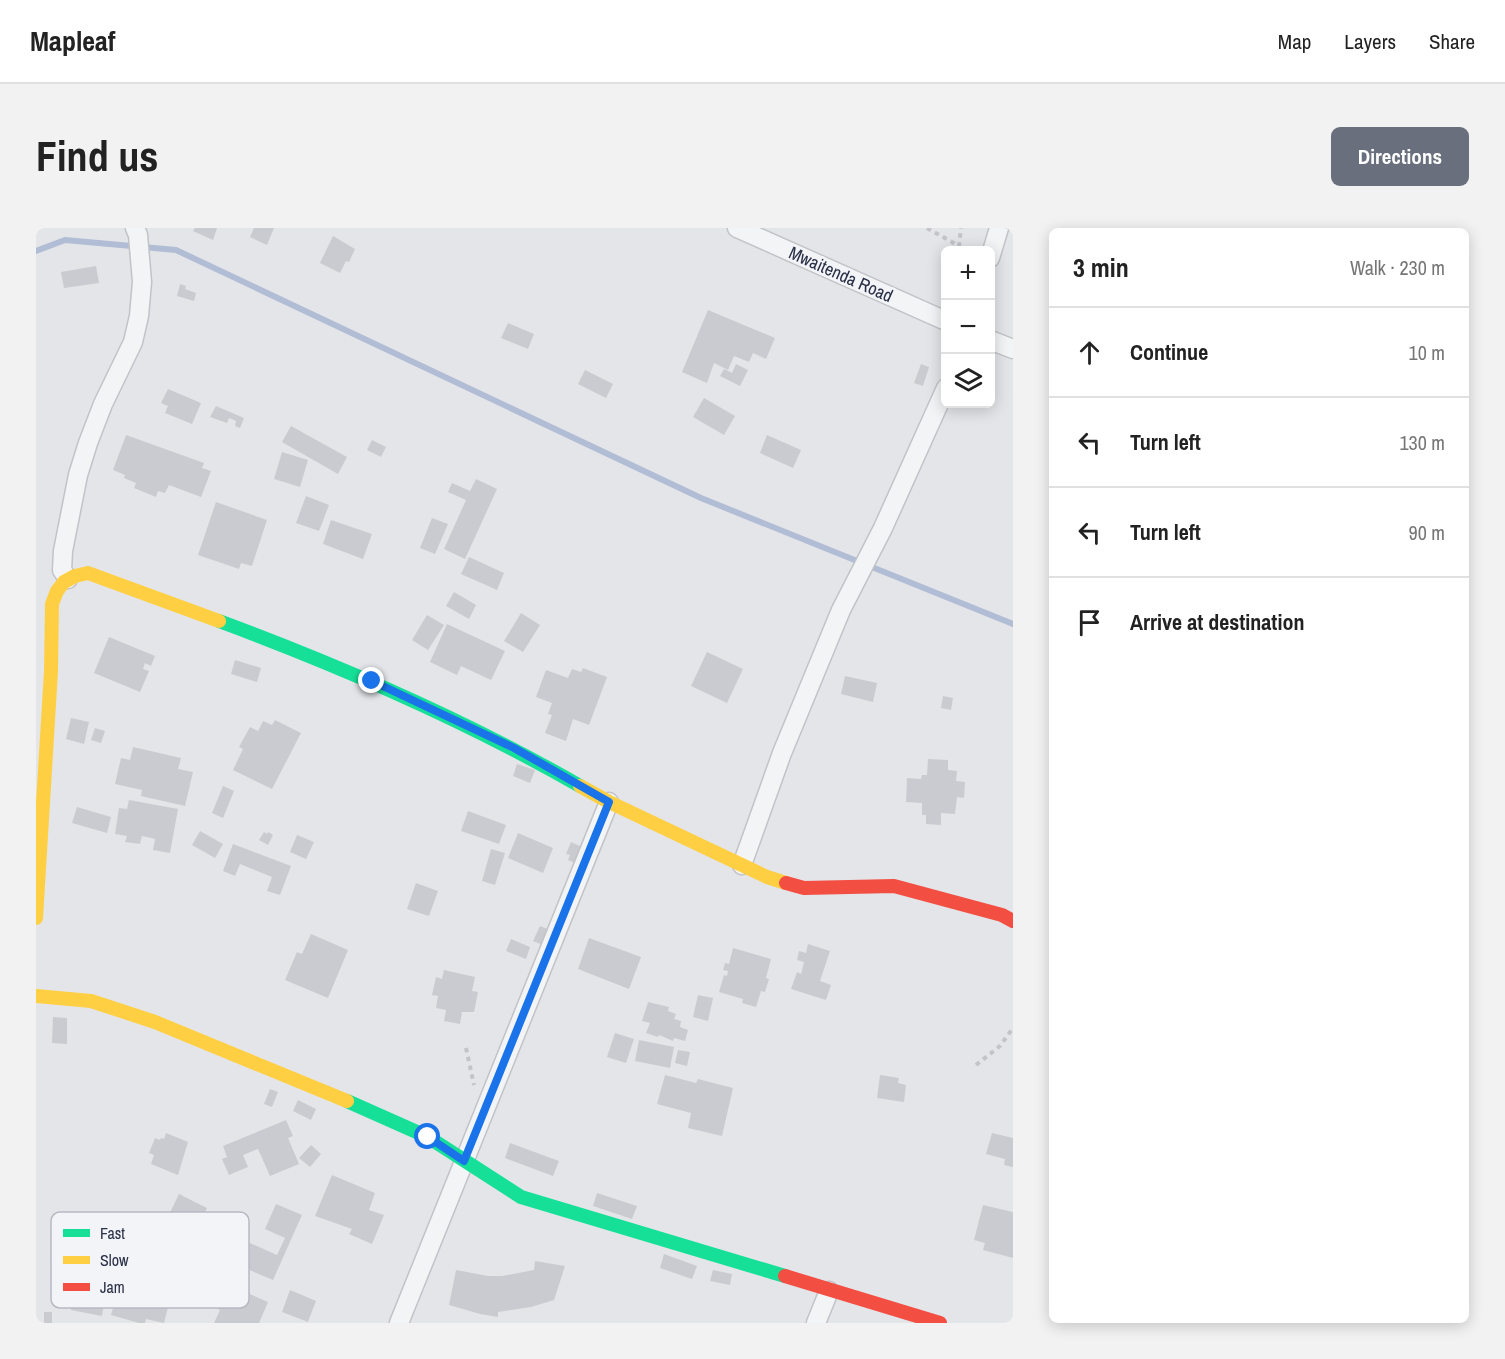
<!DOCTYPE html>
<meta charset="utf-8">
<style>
:root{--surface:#fff;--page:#f2f2f2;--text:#222;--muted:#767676;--line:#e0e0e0;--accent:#6a6f7e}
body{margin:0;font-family:"Archivo Narrow",sans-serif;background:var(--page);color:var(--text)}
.controls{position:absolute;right:18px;top:18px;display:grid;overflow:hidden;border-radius:9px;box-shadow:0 3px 15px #0003}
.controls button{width:54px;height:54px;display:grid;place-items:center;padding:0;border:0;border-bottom:2px solid var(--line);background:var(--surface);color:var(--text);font:30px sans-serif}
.stop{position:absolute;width:18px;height:18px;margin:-14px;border:4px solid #1a73e8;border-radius:50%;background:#fff}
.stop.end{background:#1a73e8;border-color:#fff;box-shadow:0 2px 6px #0008}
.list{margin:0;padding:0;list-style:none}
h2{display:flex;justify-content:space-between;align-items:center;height:78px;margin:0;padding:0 24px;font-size:26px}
h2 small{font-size:20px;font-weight:400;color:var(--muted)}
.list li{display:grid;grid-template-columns:39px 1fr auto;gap:18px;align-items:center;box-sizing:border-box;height:90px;padding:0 24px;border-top:2px solid var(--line)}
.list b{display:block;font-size:22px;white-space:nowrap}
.list em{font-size:20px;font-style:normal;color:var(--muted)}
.icon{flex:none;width:33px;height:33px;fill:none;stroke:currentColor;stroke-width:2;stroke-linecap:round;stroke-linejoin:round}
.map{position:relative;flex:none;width:977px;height:1095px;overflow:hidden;border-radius:9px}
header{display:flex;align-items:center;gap:36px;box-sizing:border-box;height:84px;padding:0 30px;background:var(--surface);border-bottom:2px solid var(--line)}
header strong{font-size:28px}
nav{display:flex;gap:33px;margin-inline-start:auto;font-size:21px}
.intro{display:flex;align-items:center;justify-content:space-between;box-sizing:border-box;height:144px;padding:0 36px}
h1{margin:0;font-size:42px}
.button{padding:15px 27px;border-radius:9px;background:var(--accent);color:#fff;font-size:21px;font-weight:700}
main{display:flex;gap:36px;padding:0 36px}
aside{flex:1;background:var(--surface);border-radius:9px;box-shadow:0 3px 15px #0003}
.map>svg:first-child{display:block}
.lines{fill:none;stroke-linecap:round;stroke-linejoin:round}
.stream{stroke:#b1bdd5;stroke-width:6}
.building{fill:#cacbd0}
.street-casing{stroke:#c2c3c7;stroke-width:21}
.path{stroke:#c3c3c9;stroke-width:4;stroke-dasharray:4.5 4.5;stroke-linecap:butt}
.street{stroke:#f3f4f6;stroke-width:18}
.fast{stroke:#16e098;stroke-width:14}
.slow{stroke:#ffcf43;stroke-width:14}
.jam{stroke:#f24e42;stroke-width:14}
.route{stroke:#1a73e8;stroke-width:8}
.labels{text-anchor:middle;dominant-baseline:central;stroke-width:5;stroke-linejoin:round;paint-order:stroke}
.street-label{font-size:18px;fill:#292f45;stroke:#f2f4f8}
.key{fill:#f2f4f8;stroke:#b6b9c2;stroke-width:1.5}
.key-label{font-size:16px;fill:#292f45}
</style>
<header>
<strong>Mapleaf</strong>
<nav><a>Map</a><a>Layers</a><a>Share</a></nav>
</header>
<div class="intro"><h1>Find us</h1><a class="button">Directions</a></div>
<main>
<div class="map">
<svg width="977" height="1095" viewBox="0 0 977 1095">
<rect width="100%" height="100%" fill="#e4e5e9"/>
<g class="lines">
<path class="stream" d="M 0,23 L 29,12 L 140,22 L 665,270 L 977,396"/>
</g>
<g class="building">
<path d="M 159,0 L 181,0 L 177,12 L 157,3 Z"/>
<path d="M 218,0 L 238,0 L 231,17 L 214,9 Z"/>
<path d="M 297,8 L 319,21 L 313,34 L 310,33 L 304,45 L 284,35 Z"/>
<path d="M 60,38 L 63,55 L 28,60 L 25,44 Z"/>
<path d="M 144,56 L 150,58 L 149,61 L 160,65 L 158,73 L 141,68 Z"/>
<path d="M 672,82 L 739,110 L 730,131 L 717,125 L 713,134 L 698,128 L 692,142 L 678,135 L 671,155 L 646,144 Z"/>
<path d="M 472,95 L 498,106 L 492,121 L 465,110 Z"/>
<path d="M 700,136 L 712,142 L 704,158 L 684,148 L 688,141 L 696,145 Z"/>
<path d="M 885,136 L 893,139 L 887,158 L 878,155 Z"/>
<path d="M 549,142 L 577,156 L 570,170 L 542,156 Z"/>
<path d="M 132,161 L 165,175 L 156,196 L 129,185 L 132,178 L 125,175 Z"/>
<path d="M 668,170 L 699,188 L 688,207 L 657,189 Z"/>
<path d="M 180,178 L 208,190 L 204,200 L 199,198 L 200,193 L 193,190 L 191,195 L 174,189 Z"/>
<path d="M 255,198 L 311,229 L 302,246 L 246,214 Z"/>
<path d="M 90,207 L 168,235 L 166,240 L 175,243 L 165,269 L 133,257 L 129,265 L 122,263 L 120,269 L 98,260 L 100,255 L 88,250 L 89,247 L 77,242 Z"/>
<path d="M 731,207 L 765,222 L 757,240 L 724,225 Z"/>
<path d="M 336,212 L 350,219 L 345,229 L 331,222 Z"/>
<path d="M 246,224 L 272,232 L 264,259 L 238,251 Z"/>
<path d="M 440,251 L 461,261 L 429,331 L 408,321 L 430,272 L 412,264 L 416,255 L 434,263 Z"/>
<path d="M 270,268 L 293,277 L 283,303 L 260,295 Z"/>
<path d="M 180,274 L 231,292 L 216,338 L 205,335 L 203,341 L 162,327 Z"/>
<path d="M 396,290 L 412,296 L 399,326 L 384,320 Z"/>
<path d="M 295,292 L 336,306 L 327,331 L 287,316 Z"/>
<path d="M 433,329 L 468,345 L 461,362 L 425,346 Z"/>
<path d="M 418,364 L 440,377 L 433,391 L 410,378 Z"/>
<path d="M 485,385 L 504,397 L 487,424 L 468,413 Z"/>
<path d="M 391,387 L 408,397 L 392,422 L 376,412 Z"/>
<path d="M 411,396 L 469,423 L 455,452 L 425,438 L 421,447 L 394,434 Z"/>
<path d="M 73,409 L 119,428 L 115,438 L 109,435 L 107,441 L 113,443 L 104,464 L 58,445 Z"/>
<path d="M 671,424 L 707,441 L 691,475 L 655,458 Z"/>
<path d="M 199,432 L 225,440 L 221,454 L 195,446 Z"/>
<path d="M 547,440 L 571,449 L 553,497 L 537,491 L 530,513 L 509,505 L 516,487 L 512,486 L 516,475 L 500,469 L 510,442 L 532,450 L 536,441 L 545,444 Z"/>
<path d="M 809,448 L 841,455 L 837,474 L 805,466 Z"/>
<path d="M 907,468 L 917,470 L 915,482 L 905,480 Z"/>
<path d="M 35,490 L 53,494 L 48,516 L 30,511 Z"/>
<path d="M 239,492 L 265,505 L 236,561 L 197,542 L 207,521 L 203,519 L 214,499 L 222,503 L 227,493 L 236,497 Z"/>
<path d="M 59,500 L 69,503 L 65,515 L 55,512 Z"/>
<path d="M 97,519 L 145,530 L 142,541 L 157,544 L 149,578 L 105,568 L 106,562 L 79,556 L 85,530 L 94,532 Z"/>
<path d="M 892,531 L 912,532 L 912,542 L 921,543 L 920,553 L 929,554 L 928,570 L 921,569 L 919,586 L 905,585 L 905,597 L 890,596 L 890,587 L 886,587 L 886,575 L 870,574 L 871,550 L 885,551 L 886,547 L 891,547 Z"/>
<path d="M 481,536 L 499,542 L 494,555 L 477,548 Z"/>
<path d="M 187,558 L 198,563 L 187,590 L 176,585 Z"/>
<path d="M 93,572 L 142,581 L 134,625 L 117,622 L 119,611 L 106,608 L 104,616 L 89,614 L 91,608 L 79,606 L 83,580 L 91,581 Z"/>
<path d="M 41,579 L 75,589 L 71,605 L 36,595 Z"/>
<path d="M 432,583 L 470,597 L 463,616 L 425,603 Z"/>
<path d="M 164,603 L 187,616 L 179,630 L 156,617 Z"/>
<path d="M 228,604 L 231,606 L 232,604 L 237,607 L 232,617 L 223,612 Z"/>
<path d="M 482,605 L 517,620 L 507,645 L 472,630 Z"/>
<path d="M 261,607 L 278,614 L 270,631 L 254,624 Z"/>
<path d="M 535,614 L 548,620 L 541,636 L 532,632 L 534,627 L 530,626 Z"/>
<path d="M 197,616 L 255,638 L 244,667 L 231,663 L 236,649 L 204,636 L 199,648 L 187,643 Z"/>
<path d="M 455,621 L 469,625 L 459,657 L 446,653 Z"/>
<path d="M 380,655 L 402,663 L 393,688 L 371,681 Z"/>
<path d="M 504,698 L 514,702 L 507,717 L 497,713 Z"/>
<path d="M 275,706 L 312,722 L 292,770 L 249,752 L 261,724 L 266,726 Z"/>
<path d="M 553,710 L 605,729 L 593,761 L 542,741 Z"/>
<path d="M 475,711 L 494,719 L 490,731 L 470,723 Z"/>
<path d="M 772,716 L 794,723 L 784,753 L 795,757 L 790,772 L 755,761 L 761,744 L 765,746 L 768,734 L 761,732 L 763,723 L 770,725 Z"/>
<path d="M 697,720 L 735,731 L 730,750 L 733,751 L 729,764 L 725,763 L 720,779 L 706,775 L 707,771 L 683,764 L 688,747 L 691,748 L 692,743 L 687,742 L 689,735 L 693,736 Z"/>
<path d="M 408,742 L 439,749 L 436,763 L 442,764 L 438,784 L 426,784 L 424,796 L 408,793 L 410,782 L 400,780 L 402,768 L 396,767 L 400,749 L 406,751 Z"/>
<path d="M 662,767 L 677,770 L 672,793 L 657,789 Z"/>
<path d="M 612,774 L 633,779 L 632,783 L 640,786 L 638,791 L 645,793 L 644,799 L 652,802 L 649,813 L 638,810 L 637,813 L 623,807 L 622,809 L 610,805 L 614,795 L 606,793 Z"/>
<path d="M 17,789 L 31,790 L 31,816 L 16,815 Z"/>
<path d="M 579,805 L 598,811 L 590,835 L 571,829 Z"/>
<path d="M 603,812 L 638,819 L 634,840 L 599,833 Z"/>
<path d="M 642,822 L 654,824 L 651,838 L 639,835 Z"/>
<path d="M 629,847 L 660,855 L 662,851 L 697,860 L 686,908 L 652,900 L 655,885 L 621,876 Z"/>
<path d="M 844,847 L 863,850 L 862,855 L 870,857 L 868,874 L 841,870 Z"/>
<path d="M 234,861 L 242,864 L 236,879 L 228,876 Z"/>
<path d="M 262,872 L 280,881 L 275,892 L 257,883 Z"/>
<path d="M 250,892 L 257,908 L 252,910 L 263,936 L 234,948 L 222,921 L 207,927 L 212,939 L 193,947 L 186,931 L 191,929 L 187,918 Z"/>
<path d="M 130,905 L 152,914 L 142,947 L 115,936 L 118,927 L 113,925 L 119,910 L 124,912 L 125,910 L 128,911 Z"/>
<path d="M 956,905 L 977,910 L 977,939 L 968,937 L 969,931 L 950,926 Z"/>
<path d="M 474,915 L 523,933 L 517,948 L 469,930 Z"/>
<path d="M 275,917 L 285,926 L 274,939 L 263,930 Z"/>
<path d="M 296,947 L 339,965 L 333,982 L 348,987 L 336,1016 L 313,1006 L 316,1001 L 279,988 Z"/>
<path d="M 561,965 L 601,978 L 596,991 L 557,978 Z"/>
<path d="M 143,966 L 171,980 L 167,989 L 174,992 L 164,1015 L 128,997 Z"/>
<path d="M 240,976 L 266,987 L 237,1052 L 178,1027 L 189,1004 L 241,1027 L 249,1010 L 229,1001 Z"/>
<path d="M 947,977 L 977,984 L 977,1030 L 947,1022 L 949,1015 L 938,1012 Z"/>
<path d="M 628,1026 L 661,1038 L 656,1051 L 624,1040 Z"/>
<path d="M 499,1033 L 529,1038 L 518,1072 L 495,1079 L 462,1084 L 462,1089 L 444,1086 L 413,1077 L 420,1042 L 452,1048 L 466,1048 L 498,1042 Z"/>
<path d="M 95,1035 L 127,1045 L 122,1064 L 135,1068 L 128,1095 L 110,1091 L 109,1095 L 103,1095 L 75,1087 L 77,1080 L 70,1078 L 75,1058 L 87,1061 Z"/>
<path d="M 677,1042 L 696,1046 L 694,1057 L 674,1053 Z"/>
<path d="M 190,1056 L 232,1074 L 223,1095 L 178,1095 L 184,1082 L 180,1080 Z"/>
<path d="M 254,1062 L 280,1073 L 272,1094 L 246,1084 Z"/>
<path d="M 38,1066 L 65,1071 L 64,1074 L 68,1075 L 66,1088 L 35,1082 Z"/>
<rect x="8" y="1084" width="8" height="11"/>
</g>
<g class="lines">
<g class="street-casing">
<g id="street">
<path d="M 701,0 L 910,93"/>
<path d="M 954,30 L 963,0"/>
<path d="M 954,112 L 977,121"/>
<path d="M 32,351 L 26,342 L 27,323 L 42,247 L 52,215 L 67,176 L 97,114 L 103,88 L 106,54 L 102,7 L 99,0"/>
<path d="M 706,637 L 746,525 L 805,382 L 847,300 L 910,160"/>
<path d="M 363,1095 L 573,574"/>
<path d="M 780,1095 L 793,1063"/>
</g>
</g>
<g class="path">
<path d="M 891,0 L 923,18 L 925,0"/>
<path d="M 430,820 L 438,857"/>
<path d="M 940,837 L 964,818 L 977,800"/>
</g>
<use href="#street" class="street"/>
<g class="fast">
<path d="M 183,393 C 307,439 429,492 544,558"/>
<path d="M 311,873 L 392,909 L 485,969 L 749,1048"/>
</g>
<g class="slow">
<path d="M 544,558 L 573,574 L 731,649 L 750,655"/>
<path d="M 0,690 L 15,443 L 16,376 L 21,363 L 28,354 L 39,348 L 52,345 L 183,393"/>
<path d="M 0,768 L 55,773 L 119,794 L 311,873"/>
</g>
<g class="jam">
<path d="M 750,655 L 768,660 L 858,658 L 966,687 L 977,693"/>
<path d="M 749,1048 L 904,1095"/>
</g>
</g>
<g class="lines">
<path class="route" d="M 336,453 L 478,520 L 573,574 L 428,933 L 392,909"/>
</g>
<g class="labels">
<g class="street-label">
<text transform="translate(805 46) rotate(24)">Mwaitenda Road</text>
</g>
</g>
<rect x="15" y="984" width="198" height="96" rx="9" class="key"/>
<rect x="27" y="1001" width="27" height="8" fill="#16e098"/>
<rect x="27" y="1028" width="27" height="8" fill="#ffcf43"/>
<rect x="27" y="1055" width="27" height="8" fill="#f24e42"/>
<g class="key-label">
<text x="64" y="1011">Fast</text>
<text x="64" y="1038">Slow</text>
<text x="64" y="1065">Jam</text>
</g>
</svg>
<div class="controls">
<button>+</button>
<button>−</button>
<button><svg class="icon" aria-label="layers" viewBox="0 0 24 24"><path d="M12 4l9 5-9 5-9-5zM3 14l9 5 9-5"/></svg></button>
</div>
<div class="stop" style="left:392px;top:909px"></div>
<div class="stop end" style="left:336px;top:453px"></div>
</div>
<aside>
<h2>3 min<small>Walk · 230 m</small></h2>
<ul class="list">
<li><svg class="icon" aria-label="ahead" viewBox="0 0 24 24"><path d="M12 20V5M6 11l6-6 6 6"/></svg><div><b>Continue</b></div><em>10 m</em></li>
<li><svg class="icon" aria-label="left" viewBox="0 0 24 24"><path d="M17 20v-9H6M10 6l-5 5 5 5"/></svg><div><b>Turn left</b></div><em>130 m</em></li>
<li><svg class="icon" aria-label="left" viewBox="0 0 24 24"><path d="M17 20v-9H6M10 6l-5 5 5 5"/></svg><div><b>Turn left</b></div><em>90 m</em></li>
<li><svg class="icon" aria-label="arrive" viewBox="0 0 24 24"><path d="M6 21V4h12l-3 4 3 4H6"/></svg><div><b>Arrive at destination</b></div></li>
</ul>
</aside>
</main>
